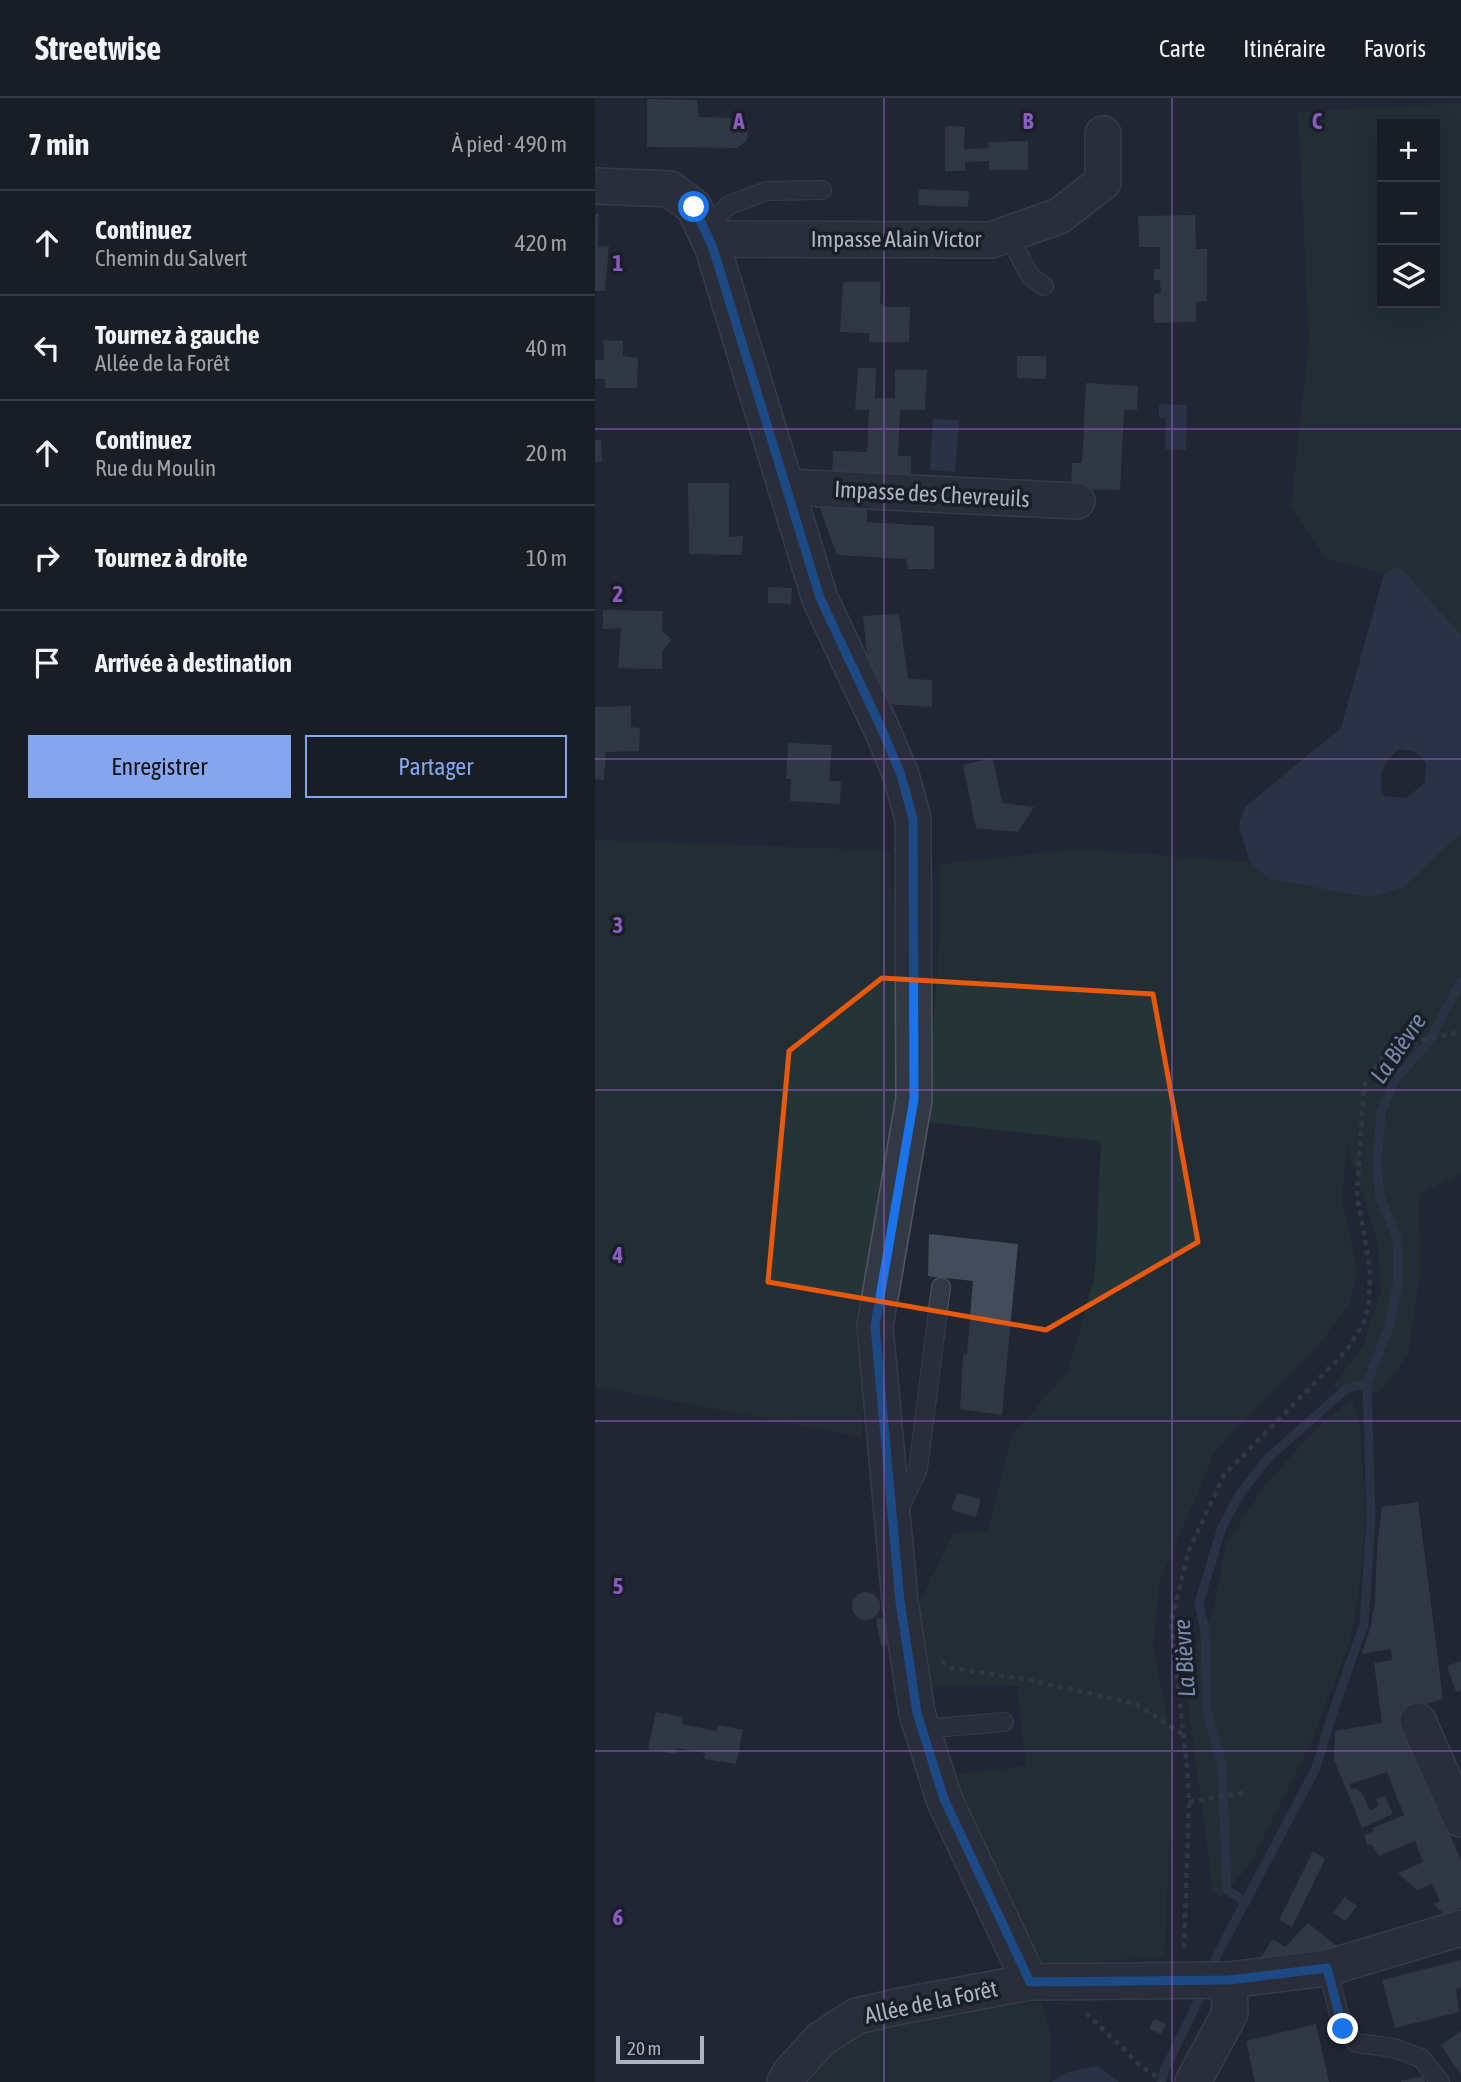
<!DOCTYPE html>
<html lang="fr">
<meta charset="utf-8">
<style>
:root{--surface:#181d26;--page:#252a32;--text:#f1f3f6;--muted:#9fa2a7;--line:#363b43;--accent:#85a6ef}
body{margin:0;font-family:"Asap Condensed",sans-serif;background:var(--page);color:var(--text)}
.controls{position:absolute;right:21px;top:21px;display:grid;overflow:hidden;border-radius:0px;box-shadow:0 7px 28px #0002}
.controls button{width:63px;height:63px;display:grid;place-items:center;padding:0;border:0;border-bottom:2px solid var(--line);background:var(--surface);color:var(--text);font:35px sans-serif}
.scale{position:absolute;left:21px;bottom:18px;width:88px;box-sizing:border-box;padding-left:7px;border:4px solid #adb3c1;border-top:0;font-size:19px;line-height:24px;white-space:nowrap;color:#adb3c1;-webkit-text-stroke:5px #191e28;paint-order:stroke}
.stop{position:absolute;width:21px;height:21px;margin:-16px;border:5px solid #1a73e8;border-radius:50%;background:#fff}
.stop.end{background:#1a73e8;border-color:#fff;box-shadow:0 2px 7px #0008}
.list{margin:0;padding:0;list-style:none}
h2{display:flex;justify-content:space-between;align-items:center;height:91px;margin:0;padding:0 28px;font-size:30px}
h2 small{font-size:23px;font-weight:400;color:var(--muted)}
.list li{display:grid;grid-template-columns:46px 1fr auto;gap:21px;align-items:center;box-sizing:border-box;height:105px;padding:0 28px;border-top:2px solid var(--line)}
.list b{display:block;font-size:26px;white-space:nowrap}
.list p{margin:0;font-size:23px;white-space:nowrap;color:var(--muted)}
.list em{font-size:23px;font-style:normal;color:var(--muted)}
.actions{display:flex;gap:14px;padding:21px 28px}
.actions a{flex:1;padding:16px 0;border:2px solid var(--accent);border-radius:0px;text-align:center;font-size:24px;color:var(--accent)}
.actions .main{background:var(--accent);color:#111}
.icon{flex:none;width:38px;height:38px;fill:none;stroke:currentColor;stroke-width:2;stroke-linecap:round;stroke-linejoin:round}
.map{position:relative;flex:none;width:866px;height:1984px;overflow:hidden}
header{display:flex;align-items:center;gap:42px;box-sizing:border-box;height:98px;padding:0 35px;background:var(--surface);border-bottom:2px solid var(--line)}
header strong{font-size:33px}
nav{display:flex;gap:38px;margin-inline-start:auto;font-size:24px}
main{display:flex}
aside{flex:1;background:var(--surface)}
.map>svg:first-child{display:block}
.green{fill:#253537;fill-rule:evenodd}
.water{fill:#36435b;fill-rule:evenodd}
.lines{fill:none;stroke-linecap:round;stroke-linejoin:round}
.stream{stroke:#36435b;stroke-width:9}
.building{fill:#434c5b}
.lane-casing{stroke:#515662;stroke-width:20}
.street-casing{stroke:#515662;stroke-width:38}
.path{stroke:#415054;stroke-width:4.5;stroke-dasharray:5 5;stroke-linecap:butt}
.lane{stroke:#333944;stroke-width:18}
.street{stroke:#333944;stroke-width:35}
.route{stroke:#1a73e8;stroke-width:9}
.marked{fill:none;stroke:#e8590c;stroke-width:5;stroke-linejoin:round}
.grid{fill:none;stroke:#8c5bc0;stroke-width:2;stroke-opacity:0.55}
.labels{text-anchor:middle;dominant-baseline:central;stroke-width:7;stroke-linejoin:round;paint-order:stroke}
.street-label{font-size:23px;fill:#adb3c1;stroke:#191e28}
.water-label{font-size:24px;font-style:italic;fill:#7788a8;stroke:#191e28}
.grid-label{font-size:23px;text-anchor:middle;font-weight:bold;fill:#8c5bc0;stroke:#191e28;stroke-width:7;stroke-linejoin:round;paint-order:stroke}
</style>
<header>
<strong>Streetwise</strong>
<nav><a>Carte</a><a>Itinéraire</a><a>Favoris</a></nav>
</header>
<main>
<aside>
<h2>7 min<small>À pied · 490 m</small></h2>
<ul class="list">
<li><svg class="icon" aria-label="ahead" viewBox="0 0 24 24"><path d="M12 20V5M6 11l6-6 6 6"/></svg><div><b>Continuez</b><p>Chemin du Salvert</p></div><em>420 m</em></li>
<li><svg class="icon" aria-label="left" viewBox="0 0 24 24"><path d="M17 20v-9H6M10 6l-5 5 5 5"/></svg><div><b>Tournez à gauche</b><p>Allée de la Forêt</p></div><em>40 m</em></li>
<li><svg class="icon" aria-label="ahead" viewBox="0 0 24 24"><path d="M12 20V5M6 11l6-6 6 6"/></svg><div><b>Continuez</b><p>Rue du Moulin</p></div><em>20 m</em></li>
<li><svg class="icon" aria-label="right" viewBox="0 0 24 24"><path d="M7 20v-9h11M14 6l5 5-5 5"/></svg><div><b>Tournez à droite</b></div><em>10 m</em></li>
<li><svg class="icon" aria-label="arrive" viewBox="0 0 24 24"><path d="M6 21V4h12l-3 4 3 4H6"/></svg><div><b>Arrivée à destination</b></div></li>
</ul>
<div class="actions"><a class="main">Enregistrer</a><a>Partager</a></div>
</aside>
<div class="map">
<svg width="866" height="1984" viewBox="0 0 866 1984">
<rect width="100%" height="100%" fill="#202733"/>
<g class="green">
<path d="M 866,5 L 866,537 L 804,468 L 789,476 L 730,460 L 696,408 L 714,244 L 703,14 ZM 787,26 L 840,26 L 840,205 L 787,205 Z"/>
<path d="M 866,735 L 866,1076 L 824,1096 L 825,1177 L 813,1257 L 784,1295 L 737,1289 L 767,1250 L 786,1195 L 783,1144 L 752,1049 L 747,1100 L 762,1172 L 755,1204 L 727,1243 L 620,1353 L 565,1483 L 558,1548 L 580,1657 L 569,1859 L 447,1867 L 434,1855 L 357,1677 L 431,1668 L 422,1587 L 329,1589 L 316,1522 L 358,1436 L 393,1432 L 418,1335 L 473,1274 L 500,1177 L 506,1043 L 332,1024 L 345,830 L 345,766 L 485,751 L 655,764 L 675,781 L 809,789 Z"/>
<path d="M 0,742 L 284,752 L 295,755 L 304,931 L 304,1021 L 268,1236 L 267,1339 L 0,1288 Z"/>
<path d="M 757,1302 L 765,1325 L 771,1422 L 764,1491 L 755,1544 L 714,1649 L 655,1767 L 626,1799 L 618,1794 L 590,1582 L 594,1559 L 618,1514 L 631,1447 L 671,1385 L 732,1320 Z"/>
<path d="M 447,1905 L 456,1936 L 455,1984 L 207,1984 L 225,1958 L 287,1923 L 381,1910 Z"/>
</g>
<g class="water">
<path d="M 564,306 L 592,307 L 591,352 L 570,351 L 571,320 L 564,320 Z"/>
<path d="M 338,321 L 364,322 L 360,374 L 335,372 Z"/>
<path d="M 804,468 L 866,537 L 866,735 L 809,789 L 776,799 L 674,781 L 655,764 L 644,727 L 650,709 L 746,630 L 789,476 ZM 804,651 L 820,654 L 831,665 L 830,685 L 811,700 L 788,698 C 783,674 786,667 804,651 Z"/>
<path d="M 503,1968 L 524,1984 L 457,1984 L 472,1974 Z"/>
</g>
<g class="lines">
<g class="stream">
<path d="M 651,1804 L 632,1792 L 627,1668 L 612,1612 L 610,1534 L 604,1505 L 627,1429 L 645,1396 L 673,1360 L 751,1291 L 772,1285"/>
<path d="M 615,1875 L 621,1859 L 721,1670 L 740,1608 L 769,1526 L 776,1420 L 772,1285 L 794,1229 L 803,1184 L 802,1140 L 785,1099 L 782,1065 L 786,1015 L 800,981 L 832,946 L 866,884"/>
<path d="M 566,1984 L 570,1971 L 609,1891"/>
</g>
</g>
<g class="building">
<path d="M 52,1 L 102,2 L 104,19 L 140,20 L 154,28 L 152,42 L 142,50 L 52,49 Z"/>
<path d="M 354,28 L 370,29 L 369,51 L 394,50 L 393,44 L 433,43 L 433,72 L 394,72 L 394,63 L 370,64 L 370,73 L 350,73 L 350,29 Z"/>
<path d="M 324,91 L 374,93 L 373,109 L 323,107 Z"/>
<path d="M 0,116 L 4,116 L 3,149 L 14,148 L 10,193 L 0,193 Z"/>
<path d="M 600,117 L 601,151 L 612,151 L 612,203 L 601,204 L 601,224 L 559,225 L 559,196 L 566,195 L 565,182 L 559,182 L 559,171 L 565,171 L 565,149 L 544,149 L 543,118 Z"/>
<path d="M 248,184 L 286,184 L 285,205 L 290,209 L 315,209 L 314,244 L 274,244 L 274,235 L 245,234 Z"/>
<path d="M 8,242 L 28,243 L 28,258 L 43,260 L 42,290 L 10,290 L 10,281 L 0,281 L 0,262 L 9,262 Z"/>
<path d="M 422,258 L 451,258 L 451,281 L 422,280 Z"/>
<path d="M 263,270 L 281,270 L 280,300 L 300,300 L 300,272 L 332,272 L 330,312 L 305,312 L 303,358 L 316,358 L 316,382 L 237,379 L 238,353 L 272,354 L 274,312 L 260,312 Z"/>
<path d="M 491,285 L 543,288 L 542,312 L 529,312 L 525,392 L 476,391 L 477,365 L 487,365 Z"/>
<path d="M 0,342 L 6,342 L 7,364 L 0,364 Z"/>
<path d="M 93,385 L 134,385 L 134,439 L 148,438 L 147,457 L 94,456 Z"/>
<path d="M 224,408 L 272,409 L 272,424 L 339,428 L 339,471 L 313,471 L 311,461 L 242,457 Z"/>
<path d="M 173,489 L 197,490 L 196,506 L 173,505 Z"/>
<path d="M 8,512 L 68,513 L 67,533 L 77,542 L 67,553 L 67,571 L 23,570 L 26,530 L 8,531 Z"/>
<path d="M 304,516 L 313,581 L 337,582 L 337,609 L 290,606 L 289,594 L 279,594 L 275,585 L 268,518 Z"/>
<path d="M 36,608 L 36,629 L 45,630 L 44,653 L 11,654 L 9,682 L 0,681 L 0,609 Z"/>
<path d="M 193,645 L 237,647 L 234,683 L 246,683 L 245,706 L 195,703 L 196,681 L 191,681 Z"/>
<path d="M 398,660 L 407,705 L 439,709 L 423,734 L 381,730 L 368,667 Z"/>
<path d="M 334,1136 L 423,1146 L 407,1317 L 365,1311 L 368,1257 L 372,1256 L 378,1183 L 333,1178 Z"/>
<path d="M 362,1395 L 386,1401 L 381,1419 L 356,1412 Z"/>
<path d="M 823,1404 L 848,1601 L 824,1608 L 825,1618 L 805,1622 L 866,1762 L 866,1809 L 850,1817 L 839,1806 L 845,1803 L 837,1786 L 822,1792 L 803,1775 L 828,1764 L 820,1743 L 784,1758 L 776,1746 L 772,1747 L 769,1737 L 779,1733 L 778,1730 L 809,1717 L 792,1674 L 754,1686 L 756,1691 L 761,1690 L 767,1695 L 775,1712 L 784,1708 L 781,1701 L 790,1698 L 798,1716 L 767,1730 L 740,1664 L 739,1665 L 740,1633 L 787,1625 L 779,1565 L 797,1562 L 796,1553 L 795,1551 L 767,1556 L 775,1531 L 780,1504 L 782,1450 L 787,1409 Z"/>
<circle cx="271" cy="1508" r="14"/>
<path d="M 294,1518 L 299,1544 L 286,1548 L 281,1521 Z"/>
<path d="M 866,1563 L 866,1592 L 861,1594 L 852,1568 Z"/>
<path d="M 61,1614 L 88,1619 L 87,1626 L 121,1633 L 124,1627 L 148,1632 L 141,1666 L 109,1661 L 110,1655 L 82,1650 L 81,1656 L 53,1651 Z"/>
<path d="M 718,1753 L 730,1761 L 697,1829 L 684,1822 Z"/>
<path d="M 750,1799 L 762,1808 L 750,1823 L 738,1815 Z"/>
<path d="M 713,1825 L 743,1849 L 734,1861 L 661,1867 L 678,1841 L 690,1849 Z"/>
<path d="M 866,1862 L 866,1890 L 861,1891 L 864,1914 L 800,1930 L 787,1882 Z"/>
<path d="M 559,1921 L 571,1926 L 566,1936 L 554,1931 Z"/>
<path d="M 721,1926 L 734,1984 L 660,1984 L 651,1943 Z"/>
<path d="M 866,1933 L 866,1977 L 846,1947 Z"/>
<path d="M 828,1978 L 830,1984 L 806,1984 L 806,1983 Z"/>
</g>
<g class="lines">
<g class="lane-casing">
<g id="lane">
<path d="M 110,131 L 134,107 L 172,93 L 227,92"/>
<path d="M 413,136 L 435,178 L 449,188"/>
<path d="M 304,1412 L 323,1371 L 346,1189"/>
<path d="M 327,1631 L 409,1624"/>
<path d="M 732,1870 L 748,1931 L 761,1945 L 799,1950 L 826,1960 L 845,1984"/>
</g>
</g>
<g class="street-casing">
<g id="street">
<path d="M 0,88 L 75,91 L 99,109 L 118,150 L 225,501 L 288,634 L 306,677 L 318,721 L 319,1001 L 280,1228 L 305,1503 L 322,1615 L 349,1701 L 435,1884"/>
<path d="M 114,141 L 396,142 L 464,118 L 508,84 L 508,36"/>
<path d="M 191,389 L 482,403"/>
<path d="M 823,1623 L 866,1721"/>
<path d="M 190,1984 L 196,1974 L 226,1941 L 262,1918 L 301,1909 L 435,1884 L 634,1882 L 732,1870 L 866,1830"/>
<path d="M 598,1984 L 635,1915 L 634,1882"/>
</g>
</g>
<g class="path">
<path d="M 347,1563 L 356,1570 L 435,1582 L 541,1606 L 589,1637"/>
<path d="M 594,1704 L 654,1694"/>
<path d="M 589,1850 L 594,1704 L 592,1669 L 576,1524 L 594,1452 L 629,1377 L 752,1252 L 769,1224 L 774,1205 L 775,1171 L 762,1097 L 769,988 L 794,949 L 866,934"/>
<path d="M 491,1915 L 547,1969 L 568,1983"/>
</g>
<use href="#lane" class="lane"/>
<use href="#street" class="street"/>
</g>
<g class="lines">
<path class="route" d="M 99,109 L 118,150 L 225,500 L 288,634 L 306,677 L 318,721 L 319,1001 L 280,1228 L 305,1503 L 322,1615 L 349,1701 L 435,1884 L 634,1882 L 732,1870 L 748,1931"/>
</g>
<path d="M0 0H866V1984H0ZM 287,880 L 558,896 L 603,1144 L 451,1232 L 173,1184 L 194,953 Z" fill="#202733" fill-opacity=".55" fill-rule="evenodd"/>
<path class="marked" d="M 287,880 L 558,896 L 603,1144 L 451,1232 L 173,1184 L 194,953 Z"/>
<path class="grid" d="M 289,0 L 289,1984M 577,0 L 577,1984M 0,331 L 866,331M 0,661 L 866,661M 0,992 L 866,992M 0,1323 L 866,1323M 0,1653 L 866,1653"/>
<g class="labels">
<g class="street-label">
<text x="301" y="141">Impasse Alain Victor</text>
<text transform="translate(337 396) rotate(3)">Impasse des Chevreuils</text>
<text transform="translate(336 1904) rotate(-12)">Allée de la Forêt</text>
</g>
<g class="water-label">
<text transform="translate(803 950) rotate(-56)">La Bièvre</text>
<text transform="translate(589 1560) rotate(-94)">La Bièvre</text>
</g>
</g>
<g class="grid-label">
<text x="144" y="31">A</text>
<text x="433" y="31">B</text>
<text x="722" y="31">C</text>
<text x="23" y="173">1</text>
<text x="23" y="504">2</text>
<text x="23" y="835">3</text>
<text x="23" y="1165">4</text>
<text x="23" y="1496">5</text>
<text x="23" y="1827">6</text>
</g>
</svg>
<div class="controls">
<button>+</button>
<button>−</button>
<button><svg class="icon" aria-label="layers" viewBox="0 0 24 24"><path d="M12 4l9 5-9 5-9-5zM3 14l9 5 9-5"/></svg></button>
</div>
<div class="scale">20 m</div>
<div class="stop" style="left:99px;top:109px"></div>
<div class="stop end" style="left:748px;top:1931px"></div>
</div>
</main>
